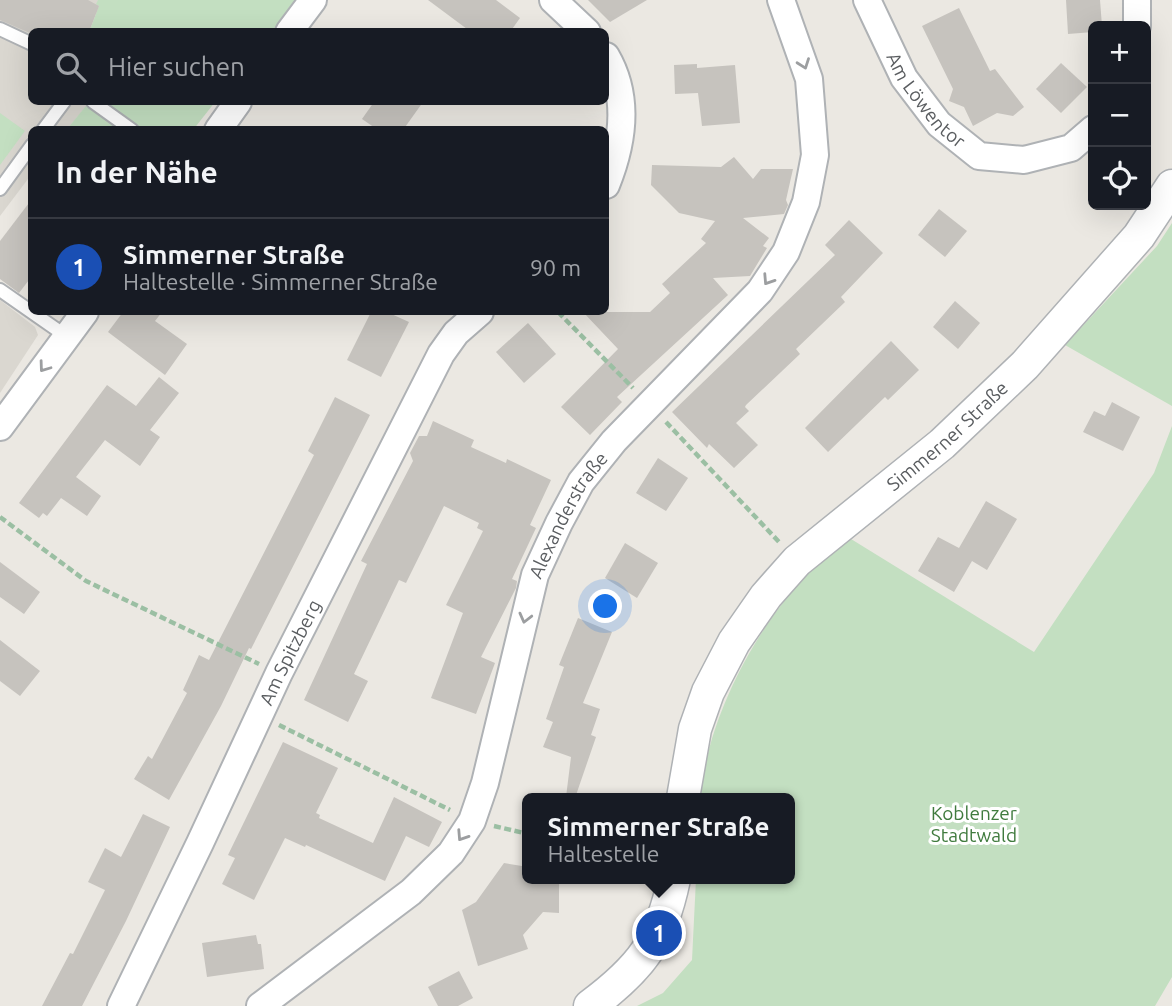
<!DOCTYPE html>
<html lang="de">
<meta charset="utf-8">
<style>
:root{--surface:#171b24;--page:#242831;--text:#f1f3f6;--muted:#9ea1a6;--line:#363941;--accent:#ea580c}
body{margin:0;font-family:Ubuntu,sans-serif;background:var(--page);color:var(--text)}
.controls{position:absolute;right:21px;top:21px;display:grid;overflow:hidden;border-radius:10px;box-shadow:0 7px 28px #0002}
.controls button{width:63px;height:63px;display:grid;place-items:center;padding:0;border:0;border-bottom:2px solid var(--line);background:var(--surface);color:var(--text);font:35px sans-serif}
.you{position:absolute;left:606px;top:607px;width:24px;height:24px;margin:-18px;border:5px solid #fff;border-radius:50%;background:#1a73e8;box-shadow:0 0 0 10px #1a73e833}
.badge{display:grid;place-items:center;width:46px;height:46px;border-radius:50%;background:var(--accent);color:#fff;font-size:23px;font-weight:700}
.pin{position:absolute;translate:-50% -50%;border:4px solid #fff;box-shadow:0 2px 7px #0006}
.popup{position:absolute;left:522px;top:793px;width:273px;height:91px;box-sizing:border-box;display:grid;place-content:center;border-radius:10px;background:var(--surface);filter:drop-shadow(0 2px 5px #0005);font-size:23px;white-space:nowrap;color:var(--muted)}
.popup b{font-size:26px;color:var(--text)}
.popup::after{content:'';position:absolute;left:50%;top:100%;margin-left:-14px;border:14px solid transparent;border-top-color:var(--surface)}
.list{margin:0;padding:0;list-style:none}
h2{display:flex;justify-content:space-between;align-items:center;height:91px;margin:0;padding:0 28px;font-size:30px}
h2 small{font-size:23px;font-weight:400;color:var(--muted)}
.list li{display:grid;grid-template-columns:46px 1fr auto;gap:21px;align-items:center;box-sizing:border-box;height:98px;padding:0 28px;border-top:2px solid var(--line)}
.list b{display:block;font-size:26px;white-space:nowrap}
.list p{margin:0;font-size:23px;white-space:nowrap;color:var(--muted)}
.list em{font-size:23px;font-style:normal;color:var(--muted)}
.icon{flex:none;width:38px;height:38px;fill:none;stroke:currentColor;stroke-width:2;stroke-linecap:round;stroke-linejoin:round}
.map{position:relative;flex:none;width:1172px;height:1006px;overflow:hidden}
.search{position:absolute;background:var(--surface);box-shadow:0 7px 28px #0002;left:28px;top:28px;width:581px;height:77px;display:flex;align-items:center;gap:18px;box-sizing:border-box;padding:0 24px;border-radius:10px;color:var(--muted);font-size:26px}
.panel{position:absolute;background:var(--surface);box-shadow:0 7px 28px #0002;left:28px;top:126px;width:581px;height:189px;border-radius:10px}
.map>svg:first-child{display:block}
.education{fill:#dad7d0}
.green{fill:#c3dfc1}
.building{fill:#c6c3be}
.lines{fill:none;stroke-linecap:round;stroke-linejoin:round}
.service-casing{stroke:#afb2b5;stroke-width:16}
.minor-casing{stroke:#afb2b5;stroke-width:30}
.tertiary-casing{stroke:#afb2b5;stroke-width:35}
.path{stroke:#9bbfa3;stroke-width:4.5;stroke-dasharray:7 3.5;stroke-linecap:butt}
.service{stroke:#fff;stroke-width:12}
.minor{stroke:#fff;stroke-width:26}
.tertiary{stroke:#fff;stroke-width:32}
.oneway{stroke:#9c9ea0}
.labels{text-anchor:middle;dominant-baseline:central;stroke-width:6;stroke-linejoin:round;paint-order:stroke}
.street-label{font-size:19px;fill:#5a5d60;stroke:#fff}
.park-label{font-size:19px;fill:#407b3e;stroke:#fff}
</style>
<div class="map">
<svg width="1172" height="1006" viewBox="0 0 1172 1006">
<rect width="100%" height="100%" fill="#ebe8e2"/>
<g class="education">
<path d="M 0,0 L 146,0 L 32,32 L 32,102 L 90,102 L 67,129 L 32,130 L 31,175 L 0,216 Z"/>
<path d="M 0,300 L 35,327 L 38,335 L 0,393 Z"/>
</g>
<g class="green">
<path d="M 98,0 L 297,0 L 272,31 L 89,32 L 99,6 L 96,4 Z"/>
<path d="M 104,102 L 215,102 L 193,130 L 143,129 Z"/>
<path d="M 86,106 L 118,129 L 67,129 Z"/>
<path d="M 0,113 L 25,131 L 0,165 Z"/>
<path d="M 1172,223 L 1172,406 L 1065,345 L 1157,246 Z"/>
<path d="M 1172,426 L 1172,977 L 1155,1006 L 637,1006 L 663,993 L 692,960 L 696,879 L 790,879 L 790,798 L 701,798 C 705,723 756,626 809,573 C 822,560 838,550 851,539 L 1034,652 L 1154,473 Z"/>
</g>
<g class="building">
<path d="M 0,0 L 88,0 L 99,6 L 89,32 L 32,32 L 32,34 L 0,20 Z"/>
<path d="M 428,0 L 496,0 L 520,18 L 510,32 L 471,32 Z"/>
<path d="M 588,0 L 647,0 L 610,22 Z"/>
<path d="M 1066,0 L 1100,0 L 1102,26 L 1093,26 L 1093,32 L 1068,34 Z"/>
<path d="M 959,8 L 990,71 L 995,69 L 1024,107 L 1013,116 L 997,113 L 973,126 L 964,107 L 949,101 L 953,89 L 922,26 Z"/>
<path d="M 1061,63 L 1087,87 L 1061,113 L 1036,89 Z"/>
<path d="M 697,64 L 697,68 L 735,65 L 740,123 L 702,126 L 698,93 L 675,94 L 674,65 Z"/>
<path d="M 374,102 L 423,102 L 403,130 L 378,130 L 362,119 Z"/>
<path d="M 734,157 L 753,179 L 761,169 L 793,169 L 786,200 L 788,205 L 784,214 L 743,218 L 769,238 L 763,246 L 767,248 L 750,276 L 713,278 L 728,295 L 617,397 L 622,402 L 590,435 L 561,407 L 618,349 L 583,312 L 650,312 L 670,293 L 662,284 L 706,243 L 701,239 L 715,221 L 679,213 L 651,185 L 652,165 L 721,167 Z"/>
<path d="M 32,199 L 32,276 L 19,293 L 0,279 L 0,241 Z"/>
<path d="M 939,209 L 967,231 L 945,257 L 918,235 Z"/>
<path d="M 849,220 L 883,253 L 841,297 L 845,302 L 796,349 L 800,354 L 746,405 L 745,407 L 749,411 L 736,423 L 758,445 L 734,468 L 709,444 L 707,448 L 672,412 L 835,255 L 825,245 Z"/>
<path d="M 955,301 L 980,323 L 958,349 L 933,327 Z"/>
<path d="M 123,312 L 162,312 L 155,321 L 187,344 L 165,375 L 108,332 Z"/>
<path d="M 371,312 L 387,312 L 409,322 L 381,377 L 347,360 Z"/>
<path d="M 528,323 L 556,354 L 524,383 L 496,352 Z"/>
<path d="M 891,341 L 919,370 L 888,400 L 885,397 L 828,452 L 805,428 Z"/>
<path d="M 159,377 L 179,393 L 150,430 L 160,437 L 140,466 L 105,440 L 76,477 L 101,496 L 87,516 L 61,498 L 47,516 L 43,513 L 39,518 L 19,503 L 107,385 L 136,406 Z"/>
<path d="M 335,397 L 370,415 L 251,649 L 249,648 L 221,706 L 169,800 L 134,779 L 148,756 L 152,759 L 187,693 L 183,690 L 199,655 L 209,660 L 314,455 L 308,451 Z"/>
<path d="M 1112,402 L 1140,417 L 1123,451 L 1083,432 L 1094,411 L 1105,416 Z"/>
<path d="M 433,421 L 474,440 L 471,447 L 506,463 L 507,459 L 551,480 L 530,525 L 536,528 L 512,579 L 517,581 L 516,588 L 481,657 L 495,663 L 476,714 L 431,698 L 463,613 L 446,605 L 483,531 L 477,528 L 479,523 L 444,506 L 406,583 L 399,580 L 354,674 L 368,681 L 348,722 L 304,700 L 367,564 L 361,561 L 413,461 L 410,453 L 419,436 L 427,436 Z"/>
<path d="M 658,458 L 688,478 L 666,511 L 636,493 Z"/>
<path d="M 986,501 L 1017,519 L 987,570 L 972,561 L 954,592 L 918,571 L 938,537 L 959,548 Z"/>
<path d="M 625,543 L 658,563 L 637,598 L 605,578 Z"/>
<path d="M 0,562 L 40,592 L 24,614 L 0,597 Z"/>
<path d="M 578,618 L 612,632 L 583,703 L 600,709 L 591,735 L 596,737 L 575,798 L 572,798 L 566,797 L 571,757 L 543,747 L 553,722 L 546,719 L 564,667 L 559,665 Z"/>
<path d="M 0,640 L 40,671 L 20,696 L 0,681 Z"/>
<path d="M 283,742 L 338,768 L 316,813 L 320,815 L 319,818 L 373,843 L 394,797 L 442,822 L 429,847 L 406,836 L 385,881 L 306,845 L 305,847 L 285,838 L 254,900 L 222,884 L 235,858 L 228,855 Z"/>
<path d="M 143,814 L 170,827 L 126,921 L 82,1006 L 42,1006 L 70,953 L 73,954 L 105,890 L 88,882 L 105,848 L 121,857 Z"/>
<path d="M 504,863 L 528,867 L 528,879 L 559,879 L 559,913 L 543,912 L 523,935 L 528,949 L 478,966 L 462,910 L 476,902 Z"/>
<path d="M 256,935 L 258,944 L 261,944 L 264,969 L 207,977 L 202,943 Z"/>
<path d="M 459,971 L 473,998 L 458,1006 L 438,1006 L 428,987 Z"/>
</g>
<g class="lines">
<g class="service-casing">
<g id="service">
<path d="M 0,29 L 32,44"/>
<path d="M 93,102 L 132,130"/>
<path d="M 43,130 L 64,102"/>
<path d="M 0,189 L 32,145"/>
<path d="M 0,290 L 66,336"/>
</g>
</g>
<g class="minor-casing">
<g id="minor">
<path d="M 553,0 L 587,32"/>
<path id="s1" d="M 867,0 L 904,78 L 939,124 L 979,156 L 1024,160 L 1071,148 L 1093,129"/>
<path d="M 1137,0 L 1137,26"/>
<path d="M 289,32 L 313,0"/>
<path d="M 606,56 C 630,97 623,143 606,185"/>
<path d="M 218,130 L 238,102"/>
<path d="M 0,427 L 85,312"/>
<path id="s2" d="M 121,1006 L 200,843 L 279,673 L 441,354 L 456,333 L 480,312"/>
<path id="s3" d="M 260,1006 L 411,892 L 451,853 L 472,821 L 485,783 L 535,575 L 559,523 L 581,482 L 614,441 L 760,291 L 786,252 L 806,202 L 815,155 L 809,79 L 781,0"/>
</g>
</g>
<g class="tertiary-casing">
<g id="tertiary">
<path id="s4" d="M 683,798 L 695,729 L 708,692 L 734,642 L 766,596 L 797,561 L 942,444 L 1025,365 L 1139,236 L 1172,186"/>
<path d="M 590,1006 C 641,968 661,942 674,879"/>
</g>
</g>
<g class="path">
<path d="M 558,312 L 633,388"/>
<path d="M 666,422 L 780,543"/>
<path d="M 0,517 L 86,581 L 259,664"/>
<path d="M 279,725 L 450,810"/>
<path d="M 494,826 L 528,834"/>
</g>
<use href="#service" class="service"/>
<use href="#minor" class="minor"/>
<use href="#tertiary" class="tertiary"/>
</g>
<defs><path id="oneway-chevron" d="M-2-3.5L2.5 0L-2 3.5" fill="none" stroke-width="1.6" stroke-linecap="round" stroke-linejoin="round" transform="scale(1.75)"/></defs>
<g class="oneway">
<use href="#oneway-chevron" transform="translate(804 64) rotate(70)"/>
<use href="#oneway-chevron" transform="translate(768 280) rotate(123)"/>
<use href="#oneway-chevron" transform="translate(44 367) rotate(126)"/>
<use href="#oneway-chevron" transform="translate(525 618) rotate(104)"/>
<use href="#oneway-chevron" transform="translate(462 836) rotate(123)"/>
</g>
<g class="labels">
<g class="street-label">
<text stroke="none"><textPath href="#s1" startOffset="117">Am Löwentor</textPath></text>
<text stroke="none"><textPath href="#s4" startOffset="464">Simmerner Straße</textPath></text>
<text stroke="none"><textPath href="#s3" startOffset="606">Alexanderstraße</textPath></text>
<text stroke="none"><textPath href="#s2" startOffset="392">Am Spitzberg</textPath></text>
</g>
<g class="park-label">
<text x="974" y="813">Koblenzer<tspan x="974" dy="22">Stadtwald</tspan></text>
</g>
</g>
</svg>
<div class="controls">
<button>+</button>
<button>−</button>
<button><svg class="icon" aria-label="locate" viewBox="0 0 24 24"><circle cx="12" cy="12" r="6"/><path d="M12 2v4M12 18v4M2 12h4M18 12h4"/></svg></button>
</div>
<div class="you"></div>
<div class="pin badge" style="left:659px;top:933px;background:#1a4fb4">1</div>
<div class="popup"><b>Simmerner Straße</b>Haltestelle</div>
<div class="search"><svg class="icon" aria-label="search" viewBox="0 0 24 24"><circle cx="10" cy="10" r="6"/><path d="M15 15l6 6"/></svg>Hier suchen</div>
<section class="panel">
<h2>In der Nähe<small></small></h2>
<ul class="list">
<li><span class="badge" style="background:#1a4fb4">1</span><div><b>Simmerner Straße</b><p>Haltestelle · Simmerner Straße</p></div><em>90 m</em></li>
</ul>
</section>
</div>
